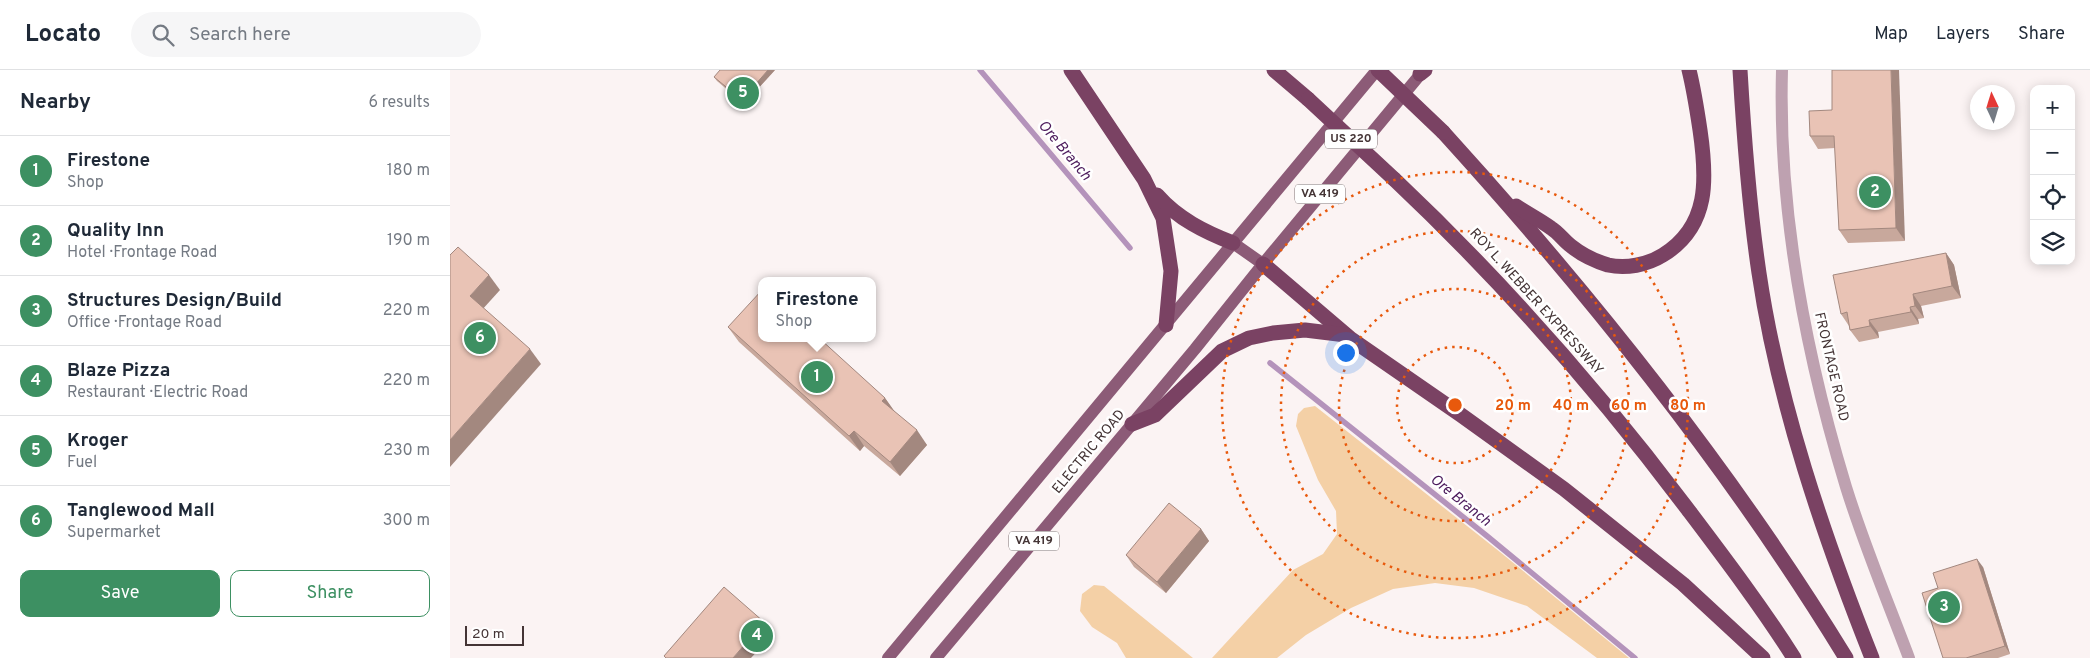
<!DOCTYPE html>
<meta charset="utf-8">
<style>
:root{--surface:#fff;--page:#f6f6f7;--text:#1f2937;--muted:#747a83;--line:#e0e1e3;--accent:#3d9062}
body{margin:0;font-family:Overpass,sans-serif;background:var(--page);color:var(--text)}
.controls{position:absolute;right:15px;top:15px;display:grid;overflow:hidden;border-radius:10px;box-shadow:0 2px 12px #0003}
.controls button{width:45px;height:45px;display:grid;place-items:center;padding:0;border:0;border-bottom:1px solid var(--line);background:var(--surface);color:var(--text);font:25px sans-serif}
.compass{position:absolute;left:1520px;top:15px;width:45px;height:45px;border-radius:50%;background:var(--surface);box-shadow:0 2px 12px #0003;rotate:356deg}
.scale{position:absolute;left:15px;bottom:12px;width:59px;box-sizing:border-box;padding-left:5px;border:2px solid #443435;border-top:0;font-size:14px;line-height:18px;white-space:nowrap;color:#443435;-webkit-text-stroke:4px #fff;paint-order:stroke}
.you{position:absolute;left:895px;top:282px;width:18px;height:18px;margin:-12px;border:4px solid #fff;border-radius:50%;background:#1a73e8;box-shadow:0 0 0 8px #1a73e833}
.badge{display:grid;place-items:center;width:32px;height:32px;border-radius:50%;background:var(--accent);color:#fff;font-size:16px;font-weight:700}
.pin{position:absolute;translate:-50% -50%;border:2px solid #fff;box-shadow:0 1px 5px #0006}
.popup{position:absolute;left:308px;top:207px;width:118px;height:65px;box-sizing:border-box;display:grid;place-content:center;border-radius:10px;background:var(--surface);filter:drop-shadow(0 1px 4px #0005);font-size:16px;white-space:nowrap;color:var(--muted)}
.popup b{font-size:19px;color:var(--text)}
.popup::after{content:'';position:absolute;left:50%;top:100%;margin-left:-10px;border:10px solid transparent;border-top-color:var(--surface)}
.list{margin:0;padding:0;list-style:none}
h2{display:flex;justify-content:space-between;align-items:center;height:65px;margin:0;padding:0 20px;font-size:21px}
h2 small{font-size:16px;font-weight:400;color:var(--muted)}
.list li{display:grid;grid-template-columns:32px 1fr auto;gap:15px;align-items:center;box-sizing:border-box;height:70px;padding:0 20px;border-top:1px solid var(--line)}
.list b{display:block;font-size:19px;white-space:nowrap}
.list p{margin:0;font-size:16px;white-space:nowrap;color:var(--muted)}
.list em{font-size:16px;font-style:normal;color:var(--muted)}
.actions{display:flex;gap:10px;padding:15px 20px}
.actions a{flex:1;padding:11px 0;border:1px solid var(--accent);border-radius:10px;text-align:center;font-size:18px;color:var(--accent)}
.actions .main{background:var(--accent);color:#fff}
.icon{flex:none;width:28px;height:28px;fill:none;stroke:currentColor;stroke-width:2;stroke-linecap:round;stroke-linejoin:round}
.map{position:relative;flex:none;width:1640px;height:588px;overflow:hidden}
header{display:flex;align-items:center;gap:30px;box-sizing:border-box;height:70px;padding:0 25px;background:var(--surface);border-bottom:1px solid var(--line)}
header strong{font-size:24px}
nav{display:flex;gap:28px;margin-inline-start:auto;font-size:18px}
.search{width:350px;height:45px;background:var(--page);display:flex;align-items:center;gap:12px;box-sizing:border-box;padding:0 18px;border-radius:28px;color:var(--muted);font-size:19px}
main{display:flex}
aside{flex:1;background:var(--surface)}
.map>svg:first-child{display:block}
.green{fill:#f4d0a6}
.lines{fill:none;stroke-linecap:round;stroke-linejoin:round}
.stream{stroke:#b493bb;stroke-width:5.5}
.minor{stroke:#bea1b0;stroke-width:12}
.major{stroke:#8c5b77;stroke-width:12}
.highway{stroke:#7a4263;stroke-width:15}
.highway-bridge{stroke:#7a4263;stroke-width:15}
.wall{fill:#c8a89c}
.shaded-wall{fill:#a3887f}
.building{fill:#e9c3b5;stroke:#a3887f}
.ring{fill:none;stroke:#e8590c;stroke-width:2.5;stroke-dasharray:2.5 5}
.labels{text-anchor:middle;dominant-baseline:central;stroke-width:5;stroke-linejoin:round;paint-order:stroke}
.shield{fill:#fff;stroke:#7c7172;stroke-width:1}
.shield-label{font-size:12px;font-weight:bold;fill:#443435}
.street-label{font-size:14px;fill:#443435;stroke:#fff}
.water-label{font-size:15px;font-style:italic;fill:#4b1a5b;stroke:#fff}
.centre{fill:#e8590c;stroke:#fff;stroke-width:2.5}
.ring-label{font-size:15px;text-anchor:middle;font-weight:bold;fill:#e8590c;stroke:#fff;stroke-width:5;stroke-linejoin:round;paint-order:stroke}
</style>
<header>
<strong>Locato</strong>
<div class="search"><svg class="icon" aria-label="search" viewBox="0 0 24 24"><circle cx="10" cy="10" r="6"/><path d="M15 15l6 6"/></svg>Search here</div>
<nav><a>Map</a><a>Layers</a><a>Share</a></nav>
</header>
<main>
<aside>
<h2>Nearby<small>6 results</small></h2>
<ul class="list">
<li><span class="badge">1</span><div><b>Firestone</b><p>Shop</p></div><em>180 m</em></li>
<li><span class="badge">2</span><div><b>Quality Inn</b><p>Hotel · Frontage Road</p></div><em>190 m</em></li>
<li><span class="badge">3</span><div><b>Structures Design/Build</b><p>Office · Frontage Road</p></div><em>220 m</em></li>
<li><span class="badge">4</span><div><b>Blaze Pizza</b><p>Restaurant · Electric Road</p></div><em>220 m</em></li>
<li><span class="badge">5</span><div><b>Kroger</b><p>Fuel</p></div><em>230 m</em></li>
<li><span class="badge">6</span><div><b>Tanglewood Mall</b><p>Supermarket</p></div><em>300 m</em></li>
</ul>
<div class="actions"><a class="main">Save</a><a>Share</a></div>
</aside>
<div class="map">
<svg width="1640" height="588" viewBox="0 0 1640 588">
<rect width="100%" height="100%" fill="#fbf3f3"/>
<g class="green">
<path d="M 865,336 L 1050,482 L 1179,588 L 1147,588 L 1077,536 L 1024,518 L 985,513 L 943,519 L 901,538 L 856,565 L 827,588 L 762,588 L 843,500 L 873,484 L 887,464 L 886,441 L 868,410 L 846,356 L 848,344 L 854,338 Z"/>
<path d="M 644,515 L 654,516 L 743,588 L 676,588 L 667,573 L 642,557 L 630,541 L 632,524 Z"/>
</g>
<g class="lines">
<g class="stream">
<path d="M 530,0 L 680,178"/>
<path d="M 820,293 L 1037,466 L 1185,588"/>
</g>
<path class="minor" d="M 1332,0 C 1328,142 1355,282 1396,417 C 1414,475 1438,532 1459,588"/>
<g class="major">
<path d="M 783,173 L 813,194"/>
<path d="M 438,588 L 927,0"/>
<path d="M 486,588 L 745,279 L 813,194 L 974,0"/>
</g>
<g class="highway">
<path d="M 621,0 L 694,109 L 713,148 L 721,201 L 716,255"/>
<path d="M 824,0 L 858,29"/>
<path d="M 1290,0 C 1294,68 1299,136 1309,203 C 1328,333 1374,467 1422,588"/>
<path d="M 970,4 L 975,0"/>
<path d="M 993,62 C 1141,225 1281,399 1396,588"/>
<path d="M 944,109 C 1051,210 1148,320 1236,437 C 1273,486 1311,536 1344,588"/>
<path d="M 707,125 C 728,149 755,162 783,173"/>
<path d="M 1066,136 C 1078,144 1090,150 1101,158 C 1109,163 1114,171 1121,176 C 1131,184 1145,191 1158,195 C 1176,199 1197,195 1213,185 C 1260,156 1257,108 1250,60 C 1247,40 1244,20 1239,0"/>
<path d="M 813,194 L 901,269 L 1011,345 L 1114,419 L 1233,514 L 1313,588"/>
<path d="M 682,354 L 705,345 L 772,281 L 799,268 L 823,263 L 855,260 L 896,265"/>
</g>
<g class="highway-bridge">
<path d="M 928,0 L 993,62"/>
<path d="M 858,29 L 944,109"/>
</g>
</g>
<g class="wall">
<path d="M 325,0 L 294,34 L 267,11 L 264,7 Z"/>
<path d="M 1382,40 L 1455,171 L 1398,173 L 1389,160 L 1385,78 L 1368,79 L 1360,66 Z"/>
<path d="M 1496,183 L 1504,195 L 1511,228 L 1471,236 L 1474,248 L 1468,249 L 1469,254 L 1428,262 L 1429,268 L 1409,272 L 1400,260 L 1399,256 L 1391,244 Z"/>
<path d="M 278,257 L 435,328 L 444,341 L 477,375 L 450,406 L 414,376 L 410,381 L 289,272 Z"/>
<path d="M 751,459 L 759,471 L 716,523 L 684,497 L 676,485 Z"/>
<path d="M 1533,497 L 1560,584 L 1548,588 L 1493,588 L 1488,518 Z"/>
</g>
<g class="shaded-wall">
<path d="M 318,0 L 325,0 L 294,34 L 292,30 Z"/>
<path d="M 1441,0 L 1449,0 L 1455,171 L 1446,158 Z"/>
<path d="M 1496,183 L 1504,195 L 1511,228 L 1502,216 Z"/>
<path d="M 39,205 L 50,220 L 31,241 L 20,226 Z"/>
<path d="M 1463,224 L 1471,236 L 1474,248 L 1465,236 Z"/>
<path d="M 1460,237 L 1468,249 L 1469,254 L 1461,242 Z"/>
<path d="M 1419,250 L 1428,262 L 1429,268 L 1420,256 Z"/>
<path d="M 80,279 L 91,294 L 0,397 L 0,370 Z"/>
<path d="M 435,328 L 445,342 L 432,331 Z"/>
<path d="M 467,360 L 477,375 L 450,406 L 440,392 Z"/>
<path d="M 404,361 L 414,376 L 410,381 L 399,366 Z"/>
<path d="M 751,459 L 759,471 L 716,523 L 707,512 Z"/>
<path d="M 1527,489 L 1533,497 L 1560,584 L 1555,576 Z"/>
<path d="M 314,552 L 323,564 L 301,588 L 283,588 Z"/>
</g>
<g class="building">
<path d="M 270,0 L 318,0 L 292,30 L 264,7 Z"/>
<path d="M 1382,0 L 1441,0 L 1446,158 L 1389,160 L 1384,66 L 1360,66 L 1359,41 L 1382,40 Z"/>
<path d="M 8,177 L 39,205 L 20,226 L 80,279 L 0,370 L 0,185 Z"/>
<path d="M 1496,183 L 1502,216 L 1463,224 L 1465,236 L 1460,237 L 1461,242 L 1419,250 L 1420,256 L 1400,260 L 1397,242 L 1391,244 L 1383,205 Z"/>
<path d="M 312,220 L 312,268 L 369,268 L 435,328 L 432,331 L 467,360 L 440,392 L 404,361 L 399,366 L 278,257 Z"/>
<path d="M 719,433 L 751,459 L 707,512 L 676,485 Z"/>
<path d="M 1527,489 L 1555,576 L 1516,588 L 1493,588 L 1472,523 L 1488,518 L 1483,503 Z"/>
<path d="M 274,517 L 314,552 L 283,588 L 216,588 L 214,586 Z"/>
</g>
<g class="ring">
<circle cx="1005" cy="335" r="58"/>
<circle cx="1005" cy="335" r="116"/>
<circle cx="1005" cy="335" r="174"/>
<circle cx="1005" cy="335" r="233"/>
</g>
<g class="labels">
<g class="shield">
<rect x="875" y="59.5" width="52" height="19" rx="4"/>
<rect x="845" y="114.5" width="50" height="19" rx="4"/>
<rect x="559" y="461.5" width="50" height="19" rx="4"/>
</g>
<g class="shield-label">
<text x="901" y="69">US 220</text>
<text x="870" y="124">VA 419</text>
<text x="584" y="471">VA 419</text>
</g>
<g class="street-label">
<text transform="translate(1086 232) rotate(48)">ROY L. WEBBER EXPRESSWAY</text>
<text transform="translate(1381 297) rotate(77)">FRONTAGE ROAD</text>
<text transform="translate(639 382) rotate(-50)">ELECTRIC ROAD</text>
</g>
<g class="water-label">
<text transform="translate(614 81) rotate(50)">Ore Branch</text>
<text transform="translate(1010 431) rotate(39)">Ore Branch</text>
</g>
</g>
<circle cx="1005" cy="335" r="8" class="centre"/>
<g class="ring-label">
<text x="1063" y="340">20 m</text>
<text x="1121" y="340">40 m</text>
<text x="1179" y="340">60 m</text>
<text x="1238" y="340">80 m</text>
</g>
</svg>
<div class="controls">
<button>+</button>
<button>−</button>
<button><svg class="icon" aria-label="locate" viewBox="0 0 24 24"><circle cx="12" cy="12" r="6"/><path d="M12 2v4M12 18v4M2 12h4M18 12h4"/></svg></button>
<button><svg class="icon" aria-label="layers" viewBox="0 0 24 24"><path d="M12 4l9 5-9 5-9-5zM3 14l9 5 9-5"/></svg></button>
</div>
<svg class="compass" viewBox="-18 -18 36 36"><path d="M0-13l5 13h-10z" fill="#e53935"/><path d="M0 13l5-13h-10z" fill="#747a83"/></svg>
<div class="scale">20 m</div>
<div class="you"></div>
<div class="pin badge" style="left:367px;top:307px">1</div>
<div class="popup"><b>Firestone</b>Shop</div>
<div class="pin badge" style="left:1425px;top:122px">2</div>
<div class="pin badge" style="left:1494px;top:537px">3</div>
<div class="pin badge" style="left:307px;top:566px">4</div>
<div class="pin badge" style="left:293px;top:23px">5</div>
<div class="pin badge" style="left:30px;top:268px">6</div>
</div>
</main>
